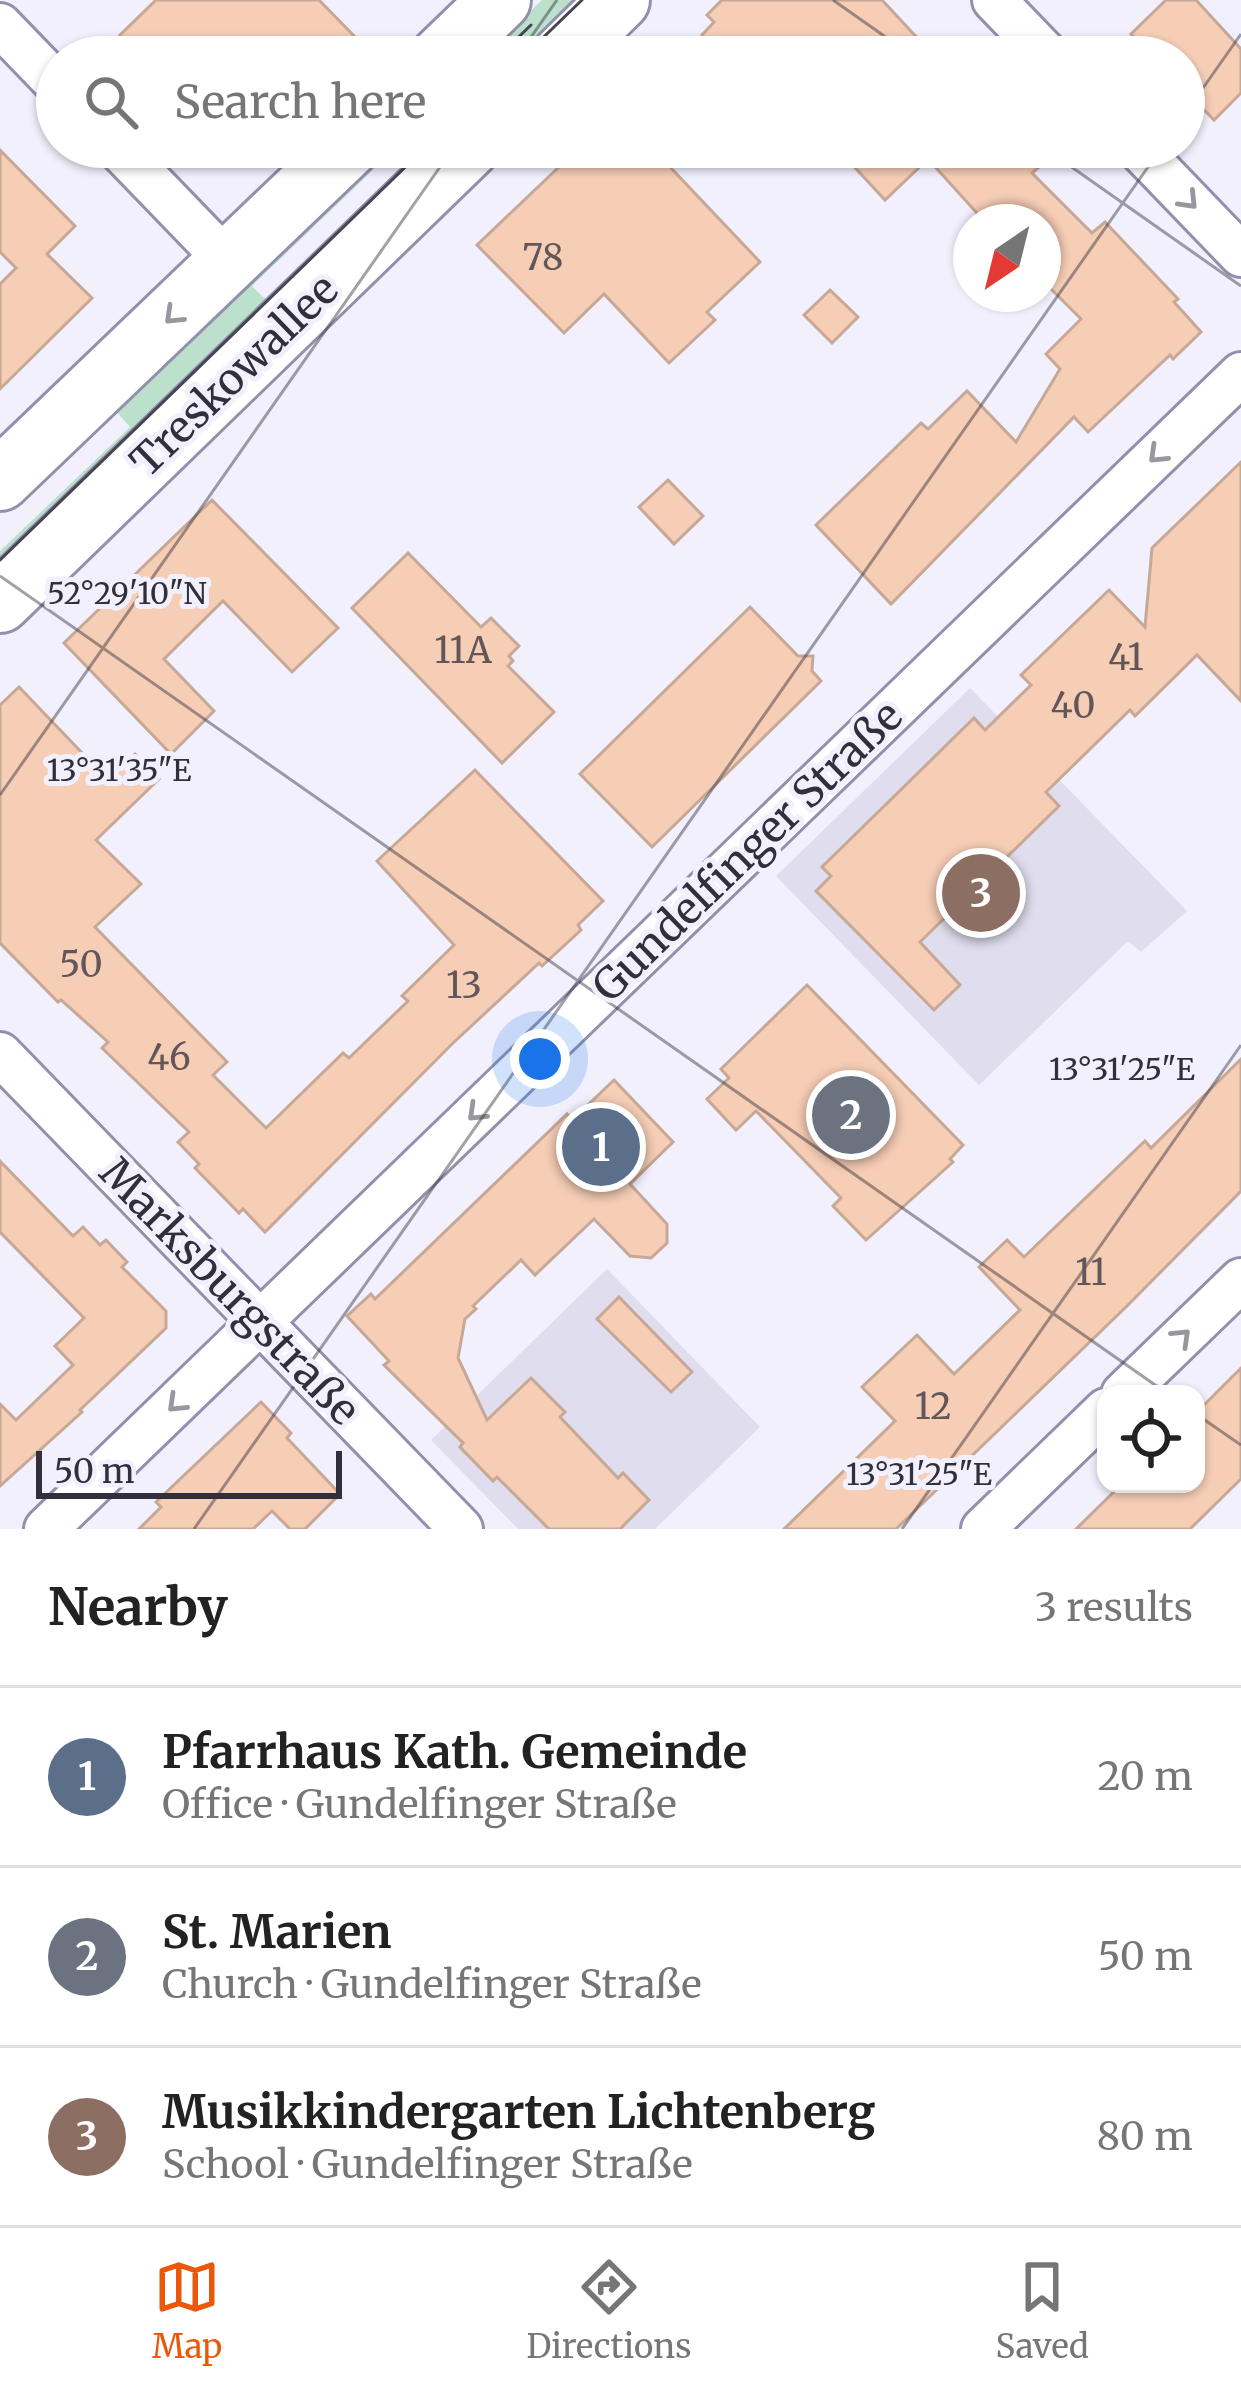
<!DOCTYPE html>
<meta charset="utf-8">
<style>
:root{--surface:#fff;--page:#f6f6f6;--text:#222;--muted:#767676;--line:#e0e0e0;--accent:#ea580c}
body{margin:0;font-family:Merriweather,serif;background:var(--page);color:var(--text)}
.controls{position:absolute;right:36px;bottom:36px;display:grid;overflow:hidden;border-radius:24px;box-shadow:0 3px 9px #0004}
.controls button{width:108px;height:108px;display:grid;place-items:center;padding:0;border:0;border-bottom:3px solid var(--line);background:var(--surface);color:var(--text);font:60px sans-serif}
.compass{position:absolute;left:953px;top:204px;width:108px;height:108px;border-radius:50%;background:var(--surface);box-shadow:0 3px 9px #0004;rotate:215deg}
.scale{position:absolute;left:36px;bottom:30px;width:306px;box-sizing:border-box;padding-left:12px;border:6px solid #312f3c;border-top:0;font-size:33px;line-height:42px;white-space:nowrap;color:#312f3c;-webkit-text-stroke:9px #f2f0fd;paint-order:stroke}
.you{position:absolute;left:540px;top:1059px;width:42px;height:42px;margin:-30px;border:9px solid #fff;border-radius:50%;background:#1a73e8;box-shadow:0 0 0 18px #1a73e833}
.badge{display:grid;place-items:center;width:78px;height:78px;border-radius:50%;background:var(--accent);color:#fff;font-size:39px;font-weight:700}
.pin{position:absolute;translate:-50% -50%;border:6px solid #fff;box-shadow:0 3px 12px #0006}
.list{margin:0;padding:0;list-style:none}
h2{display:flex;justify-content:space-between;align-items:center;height:156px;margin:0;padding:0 48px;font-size:51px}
h2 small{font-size:39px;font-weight:400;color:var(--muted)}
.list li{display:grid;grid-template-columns:78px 1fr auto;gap:36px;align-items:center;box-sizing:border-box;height:180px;padding:0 48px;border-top:3px solid var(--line)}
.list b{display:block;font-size:45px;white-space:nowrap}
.list p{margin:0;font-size:39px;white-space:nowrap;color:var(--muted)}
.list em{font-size:39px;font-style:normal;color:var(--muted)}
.icon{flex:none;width:66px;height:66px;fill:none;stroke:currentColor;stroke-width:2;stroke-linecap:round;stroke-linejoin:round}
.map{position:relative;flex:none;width:1241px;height:1529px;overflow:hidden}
.search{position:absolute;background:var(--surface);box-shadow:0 3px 9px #0004;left:36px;right:36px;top:36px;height:132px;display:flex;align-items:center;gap:30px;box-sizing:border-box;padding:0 42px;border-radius:66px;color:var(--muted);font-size:45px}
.sheet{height:696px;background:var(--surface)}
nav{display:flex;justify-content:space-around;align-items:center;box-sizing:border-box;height:168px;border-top:3px solid var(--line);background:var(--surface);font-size:33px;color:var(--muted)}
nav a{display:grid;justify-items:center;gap:6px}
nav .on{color:var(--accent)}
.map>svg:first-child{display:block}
.built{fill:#e0deee}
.green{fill:#bbe1cd}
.building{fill:#f6cdb5;stroke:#c7a896;stroke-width:3}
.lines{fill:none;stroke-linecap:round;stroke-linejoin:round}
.minor-casing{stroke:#938fad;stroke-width:48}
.secondary-casing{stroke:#938fad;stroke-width:66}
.minor{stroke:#fff;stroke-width:42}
.secondary{stroke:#fff;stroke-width:60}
.tram{stroke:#474552;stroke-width:3}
.oneway{stroke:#98979e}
.ticks{fill:none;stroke:#312f3c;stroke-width:3;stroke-opacity:0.45}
.labels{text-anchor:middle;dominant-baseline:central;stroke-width:10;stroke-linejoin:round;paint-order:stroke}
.number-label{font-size:36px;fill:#62565a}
.street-label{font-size:42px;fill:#312f3c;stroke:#f2f0fd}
.ticks-label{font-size:30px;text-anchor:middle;fill:#312f3c;stroke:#f2f0fd;stroke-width:10;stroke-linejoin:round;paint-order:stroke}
</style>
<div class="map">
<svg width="1241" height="1529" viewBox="0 0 1241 1529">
<rect width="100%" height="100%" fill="#f2f0fd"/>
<g class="built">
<path d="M 970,688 L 1187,911 L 1141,952 L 1128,941 L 979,1085 L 776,876 Z"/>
<path d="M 607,1269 L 760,1427 L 655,1529 L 518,1529 L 431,1440 Z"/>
</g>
<g class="green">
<path d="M 542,0 L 594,0 L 534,57 L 483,57 Z"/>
<path d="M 389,147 L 397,147 L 252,286 L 267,301 L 0,570 L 0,551 L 130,427 L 115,410 Z"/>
</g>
<g class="building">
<path d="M 156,0 L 319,0 L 355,37 L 334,57 L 141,57 L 120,35 Z"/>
<path d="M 722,0 L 882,0 L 935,57 L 723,57 L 702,35 L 714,22 L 707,15 Z"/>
<path d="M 1166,0 L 1196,0 L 1241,49 L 1241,93 L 1214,120 L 1184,89 L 1184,57 L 1154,57 L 1131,34 Z"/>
<path d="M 580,147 L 694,147 L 671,168 L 760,262 L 707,312 L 715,320 L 669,363 L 604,294 L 564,333 L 477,245 Z"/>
<path d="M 836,147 L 1023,147 L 1040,166 L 1032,173 L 1092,233 L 1105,222 L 1178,299 L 1174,302 L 1201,332 L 1173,359 L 1170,355 L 1088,432 L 1074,417 L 891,604 L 816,525 L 921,423 L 928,429 L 967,391 L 1016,442 L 1060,369 L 1046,354 L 1081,319 L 1043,281 L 1043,222 L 985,222 L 928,159 L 885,200 Z"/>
<path d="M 0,150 L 75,226 L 47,254 L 92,298 L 0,389 L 0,284 L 16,268 L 0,252 Z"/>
<path d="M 830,290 L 858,317 L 832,343 L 804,315 Z"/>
<path d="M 1241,462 L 1241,701 L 1197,655 L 1135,716 L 1130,710 L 1046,792 L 1059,806 L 920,942 L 960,985 L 934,1010 L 816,891 L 831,876 L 822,867 L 974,718 L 985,730 L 1031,685 L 1021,675 L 1109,590 L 1145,627 L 1152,548 Z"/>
<path d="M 668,480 L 703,516 L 674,544 L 639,507 Z"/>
<path d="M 212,500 L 338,628 L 292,672 L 223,601 L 164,659 L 214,711 L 171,754 L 64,643 Z"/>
<path d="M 408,553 L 481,627 L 491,618 L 519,646 L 509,656 L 513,661 L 508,666 L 554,712 L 502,763 L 352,608 Z"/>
<path d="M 750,607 L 798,656 L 813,656 L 812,671 L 821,681 L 652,847 L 580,774 Z"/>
<path d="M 19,687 L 108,780 L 135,754 L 159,779 L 96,840 L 141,884 L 95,927 L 227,1062 L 213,1075 L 266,1128 L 343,1053 L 349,1058 L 408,1001 L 402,996 L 454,945 L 377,861 L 475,770 L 603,901 L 578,925 L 581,930 L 542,966 L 539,963 L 452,1044 L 265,1232 L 243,1209 L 239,1213 L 195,1168 L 199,1164 L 178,1142 L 189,1132 L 102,1048 L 108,1042 L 61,1000 L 58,1002 L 0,943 L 0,705 Z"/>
<path d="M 807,985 L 963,1145 L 950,1159 L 953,1162 L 866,1240 L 833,1206 L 841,1198 L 756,1111 L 736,1130 L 707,1099 L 729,1078 L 721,1069 Z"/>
<path d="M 1241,1059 L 1241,1191 L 1126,1307 L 896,1529 L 784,1529 L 895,1421 L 862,1387 L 917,1335 L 954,1374 L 1020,1310 L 979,1267 L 1007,1240 L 1024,1257 L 1145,1141 L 1151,1148 Z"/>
<path d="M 614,1080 L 673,1142 L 630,1184 L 667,1224 L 667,1243 L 651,1258 L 630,1256 L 594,1219 L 535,1275 L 521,1260 L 473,1306 L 476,1309 L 465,1319 L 458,1358 L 487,1420 L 531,1378 L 565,1412 L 560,1417 L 618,1478 L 623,1473 L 649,1500 L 620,1529 L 549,1529 L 497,1477 L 493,1481 L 460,1447 L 463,1443 L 384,1365 L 389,1361 L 347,1316 L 371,1294 L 375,1299 L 567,1114 L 572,1120 Z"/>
<path d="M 0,1161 L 73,1236 L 83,1227 L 100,1245 L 106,1240 L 127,1262 L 122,1267 L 166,1311 L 166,1328 L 80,1410 L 82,1412 L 0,1486 L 0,1404 L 16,1420 L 73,1365 L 55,1346 L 84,1318 L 0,1232 Z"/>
<path d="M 619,1297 L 692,1372 L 671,1392 L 597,1319 Z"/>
<path d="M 1241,1368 L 1241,1479 L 1190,1529 L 1076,1529 L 1122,1484 L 1196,1484 L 1196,1413 Z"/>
<path d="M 261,1402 L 291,1433 L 287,1438 L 340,1494 L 305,1529 L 290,1529 L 272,1511 L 253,1529 L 139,1529 L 161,1507 L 156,1502 Z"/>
</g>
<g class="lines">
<g class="minor-casing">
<g id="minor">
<path d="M 994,0 L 1049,57"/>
<path d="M 0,25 L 57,84"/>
<path d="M 117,147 L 229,263"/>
<path d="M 1137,147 L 1241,255"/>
<path d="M 0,1054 L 461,1529"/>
<path d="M 1123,1394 L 1241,1280"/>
<path d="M 46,1529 L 1241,374"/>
<path d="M 983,1529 L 1106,1410"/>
</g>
</g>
<g class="secondary-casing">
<g id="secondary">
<path d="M 441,57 L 500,0"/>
<path d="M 561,57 L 619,0"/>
<path d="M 0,480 L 348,147"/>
<path d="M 0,602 L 469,147"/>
</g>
</g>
<use href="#minor" class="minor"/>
<use href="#secondary" class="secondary"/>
<g class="tram">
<path d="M 498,57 L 531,25"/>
<path d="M 523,57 L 582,0"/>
<path d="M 0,560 L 426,147"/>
</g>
</g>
<defs><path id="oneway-chevron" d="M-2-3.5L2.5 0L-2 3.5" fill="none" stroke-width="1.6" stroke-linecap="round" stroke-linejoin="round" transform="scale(3)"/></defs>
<g class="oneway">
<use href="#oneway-chevron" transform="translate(1189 201) rotate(46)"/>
<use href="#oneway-chevron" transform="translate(173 316) rotate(136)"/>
<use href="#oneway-chevron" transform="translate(1157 455) rotate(136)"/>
<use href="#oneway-chevron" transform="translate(476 1113) rotate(136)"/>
<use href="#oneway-chevron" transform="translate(1182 1337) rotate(-44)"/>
<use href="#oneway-chevron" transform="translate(176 1404) rotate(136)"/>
</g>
<path class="ticks" d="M 833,0 L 914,57M 517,57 L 557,0M 1184,115 L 1241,34M 1043,147 L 1241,286M 0,576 L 1168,1394M 0,795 L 454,147M 1196,1414 L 1241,1445M 194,1529 L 1162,147M 902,1529 L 1241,1045"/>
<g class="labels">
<g class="number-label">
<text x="543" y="257">78</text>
<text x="463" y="650">11A</text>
<text x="1126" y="657">41</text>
<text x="1073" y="705">40</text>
<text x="81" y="964">50</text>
<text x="464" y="985">13</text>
<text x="169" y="1057">46</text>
<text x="1091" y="1272">11</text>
<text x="933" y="1406">12</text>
</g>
<g class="street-label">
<text transform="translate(234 375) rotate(-44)">Treskowallee</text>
<text transform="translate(747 851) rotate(-44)">Gundelfinger Straße</text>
<text transform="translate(230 1291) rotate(46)">Marksburgstraße</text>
</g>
</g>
<g class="ticks-label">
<text x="127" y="604">52°29'10"N</text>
<text x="119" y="781">13°31'35"E</text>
<text x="1122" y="1080">13°31'25"E</text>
<text x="919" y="1485">13°31'25"E</text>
</g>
</svg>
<div class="controls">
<button><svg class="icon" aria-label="locate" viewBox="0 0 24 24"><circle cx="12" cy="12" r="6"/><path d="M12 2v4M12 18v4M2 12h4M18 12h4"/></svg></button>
</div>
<svg class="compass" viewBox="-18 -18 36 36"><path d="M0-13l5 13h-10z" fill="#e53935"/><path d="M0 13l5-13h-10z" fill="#767676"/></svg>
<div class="scale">50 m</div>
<div class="you"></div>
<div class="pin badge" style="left:601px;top:1147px;background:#5c6f8a">1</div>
<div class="pin badge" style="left:851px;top:1115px;background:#6b7280">2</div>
<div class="pin badge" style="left:981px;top:893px;background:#8d6e63">3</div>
<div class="search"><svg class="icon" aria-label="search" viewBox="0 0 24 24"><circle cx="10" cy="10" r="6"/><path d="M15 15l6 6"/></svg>Search here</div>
</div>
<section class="sheet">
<h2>Nearby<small>3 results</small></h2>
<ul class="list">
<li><span class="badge" style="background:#5c6f8a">1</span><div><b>Pfarrhaus Kath. Gemeinde</b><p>Office · Gundelfinger Straße</p></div><em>20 m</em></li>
<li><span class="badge" style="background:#6b7280">2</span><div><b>St. Marien</b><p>Church · Gundelfinger Straße</p></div><em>50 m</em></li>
<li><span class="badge" style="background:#8d6e63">3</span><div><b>Musikkindergarten Lichtenberg</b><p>School · Gundelfinger Straße</p></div><em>80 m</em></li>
</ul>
</section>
<nav>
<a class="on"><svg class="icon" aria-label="map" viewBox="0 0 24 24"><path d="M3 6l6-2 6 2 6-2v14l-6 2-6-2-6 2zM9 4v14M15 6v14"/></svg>Map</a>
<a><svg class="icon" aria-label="directions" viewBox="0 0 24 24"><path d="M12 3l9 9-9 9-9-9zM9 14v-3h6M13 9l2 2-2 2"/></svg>Directions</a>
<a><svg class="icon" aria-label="saved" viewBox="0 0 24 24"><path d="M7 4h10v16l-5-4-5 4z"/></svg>Saved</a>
</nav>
